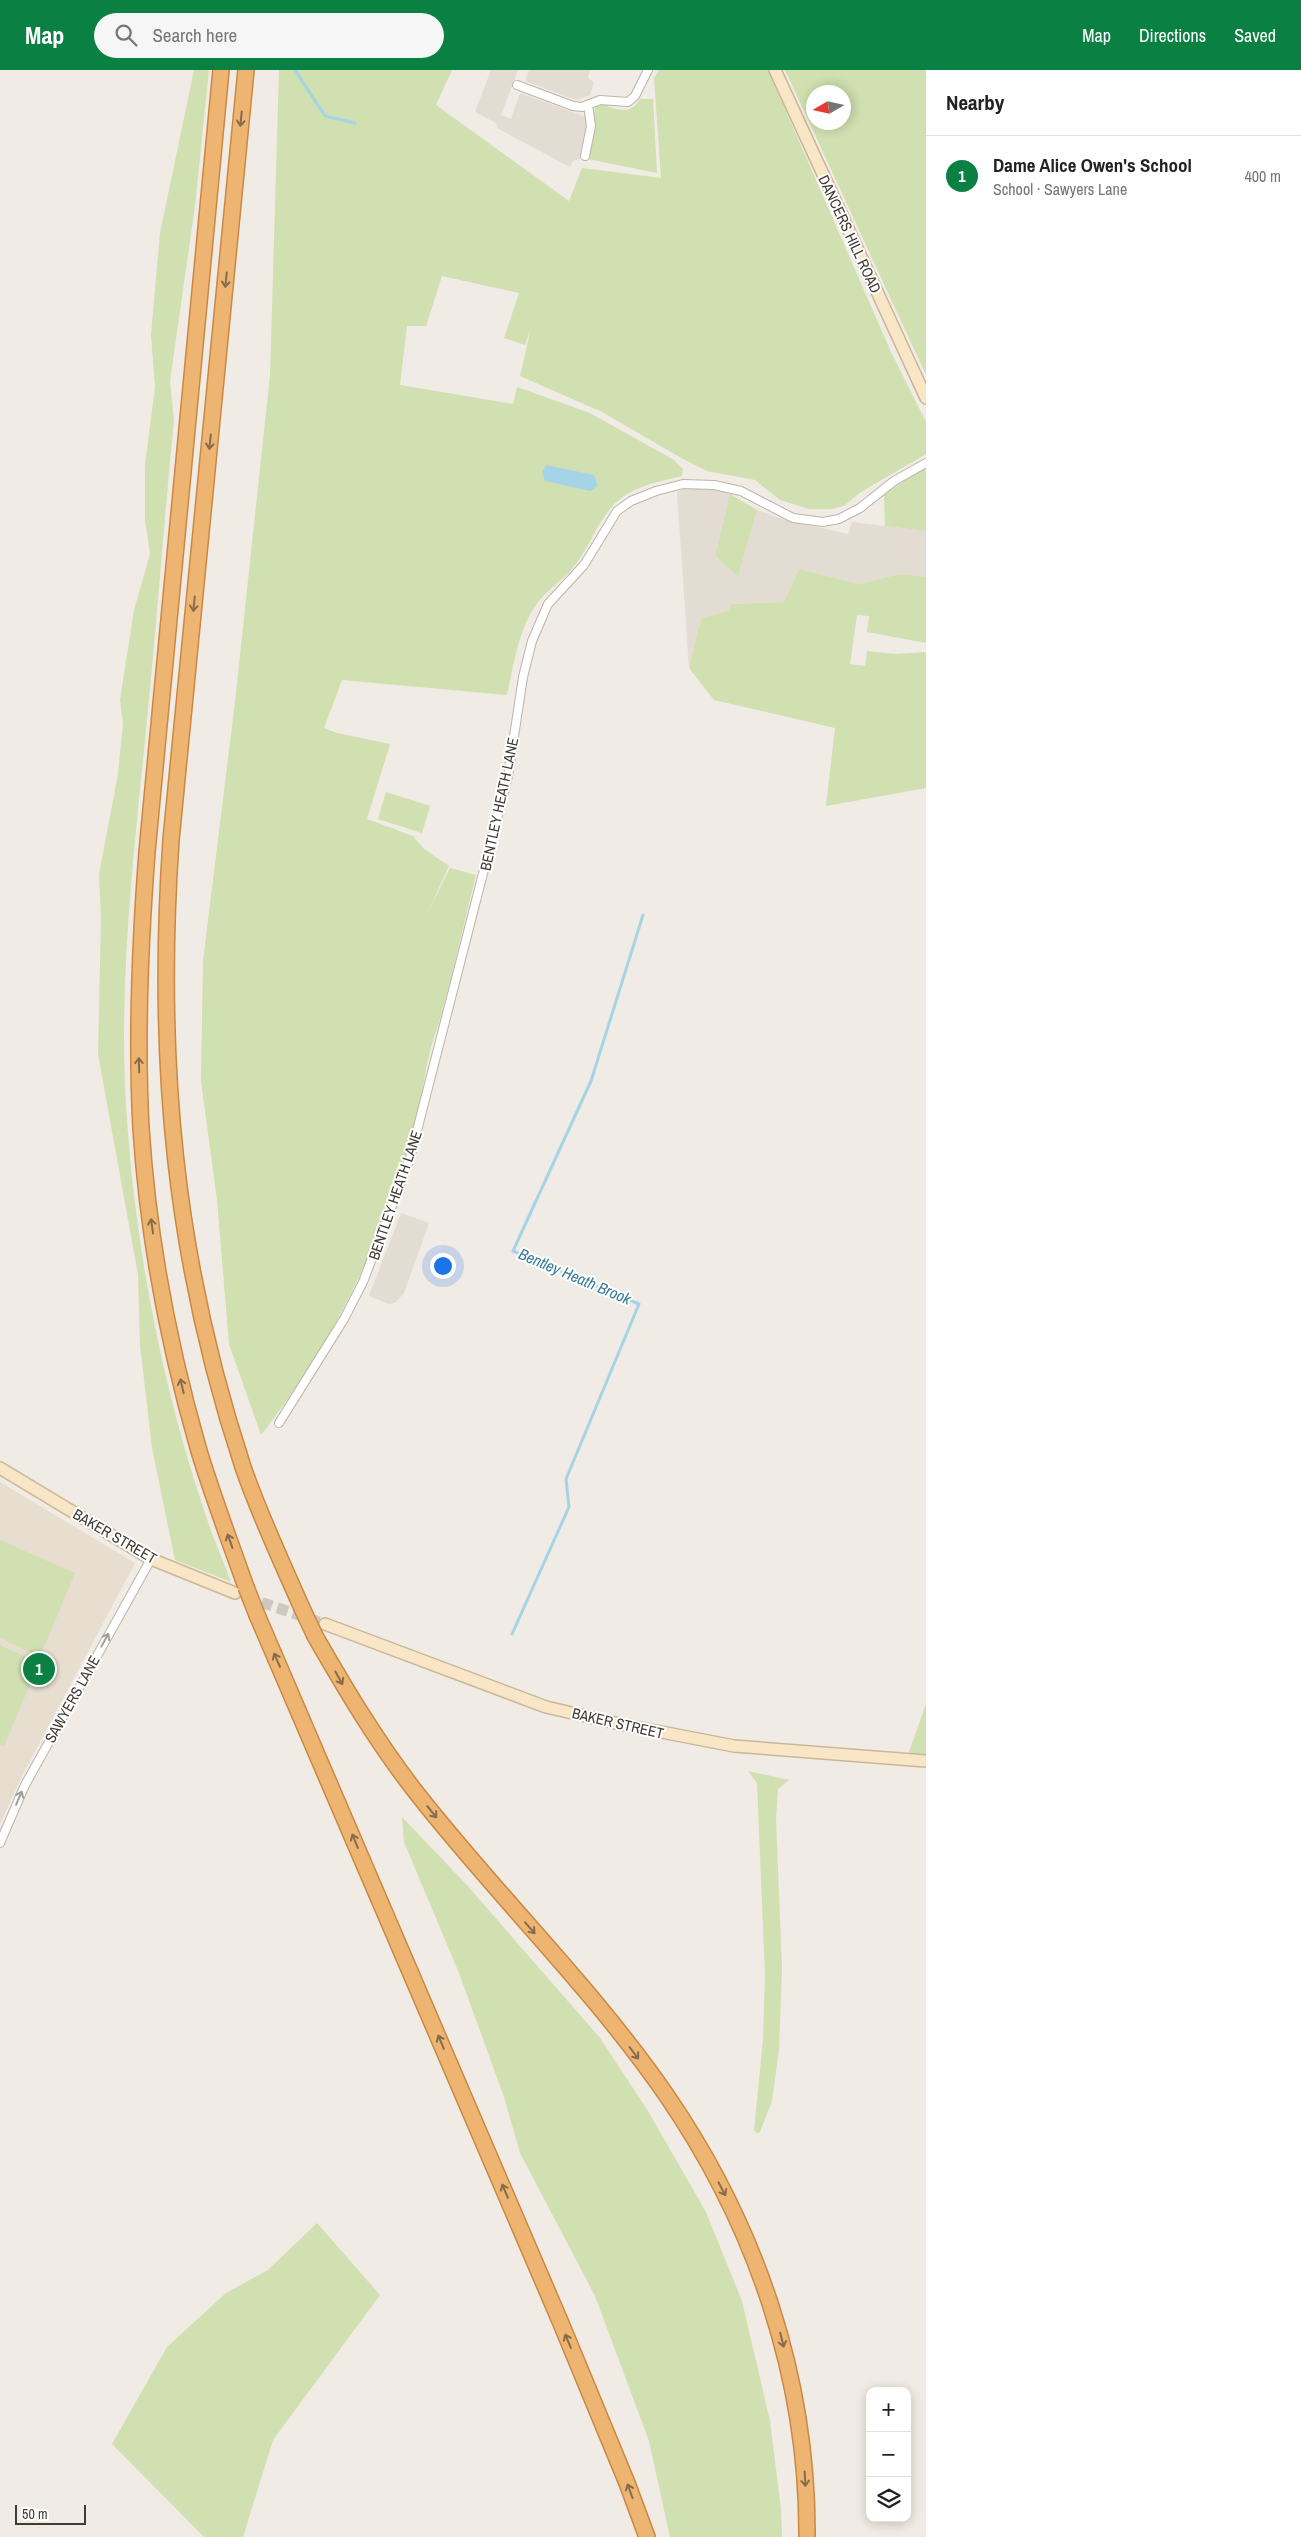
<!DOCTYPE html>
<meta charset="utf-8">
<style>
:root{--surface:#fff;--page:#f6f6f6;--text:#222;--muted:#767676;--line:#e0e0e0;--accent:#0b8043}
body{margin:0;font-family:"Archivo Narrow",sans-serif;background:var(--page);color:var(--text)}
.controls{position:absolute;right:15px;bottom:15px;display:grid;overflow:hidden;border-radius:10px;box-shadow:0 2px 12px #0003}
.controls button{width:45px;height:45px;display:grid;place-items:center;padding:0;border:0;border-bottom:1px solid var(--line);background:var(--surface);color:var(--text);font:25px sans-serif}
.compass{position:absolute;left:806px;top:15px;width:45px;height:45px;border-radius:50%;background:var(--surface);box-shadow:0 2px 12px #0003;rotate:261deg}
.scale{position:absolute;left:15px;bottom:12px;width:71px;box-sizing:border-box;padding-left:5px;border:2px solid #413b34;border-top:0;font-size:14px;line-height:18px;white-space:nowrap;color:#413b34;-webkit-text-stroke:4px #fff;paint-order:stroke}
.you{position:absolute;left:442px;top:1195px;width:18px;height:18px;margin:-12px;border:4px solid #fff;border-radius:50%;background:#1a73e8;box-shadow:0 0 0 8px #1a73e833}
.badge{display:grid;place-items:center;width:32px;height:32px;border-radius:50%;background:var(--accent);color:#fff;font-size:16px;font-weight:700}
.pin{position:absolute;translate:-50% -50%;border:2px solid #fff;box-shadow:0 1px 5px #0006}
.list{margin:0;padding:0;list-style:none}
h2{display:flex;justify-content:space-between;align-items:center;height:65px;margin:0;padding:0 20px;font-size:21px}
h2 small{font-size:16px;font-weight:400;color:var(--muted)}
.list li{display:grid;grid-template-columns:32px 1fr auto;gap:15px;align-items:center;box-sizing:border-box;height:80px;padding:0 20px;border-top:1px solid var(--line)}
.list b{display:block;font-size:19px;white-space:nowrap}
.list p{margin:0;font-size:16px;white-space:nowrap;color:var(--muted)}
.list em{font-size:16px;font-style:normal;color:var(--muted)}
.icon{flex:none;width:28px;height:28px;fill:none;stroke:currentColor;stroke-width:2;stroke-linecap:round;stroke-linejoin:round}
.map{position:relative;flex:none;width:926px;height:2467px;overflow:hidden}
header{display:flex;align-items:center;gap:30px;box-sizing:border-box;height:70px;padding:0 25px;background:var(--accent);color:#fff}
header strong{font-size:24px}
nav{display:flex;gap:28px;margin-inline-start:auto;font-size:18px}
.search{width:350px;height:45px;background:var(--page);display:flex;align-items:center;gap:12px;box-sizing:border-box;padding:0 18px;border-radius:28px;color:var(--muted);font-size:19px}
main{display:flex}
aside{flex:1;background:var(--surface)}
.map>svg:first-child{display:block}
.residential{fill:#e3dcd2}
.education{fill:#e7decf}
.green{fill:#d0e0b0;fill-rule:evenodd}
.water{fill:#a6d4e7}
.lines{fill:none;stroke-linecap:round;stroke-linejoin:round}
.stream{stroke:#a6d4e7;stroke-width:3}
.secondary-tunnel{stroke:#cdc8c1;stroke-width:11;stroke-dasharray:11 5.5;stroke-linecap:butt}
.street-casing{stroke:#bdb4ab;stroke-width:10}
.secondary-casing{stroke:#cbb798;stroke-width:14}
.highway-casing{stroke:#ca8843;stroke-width:18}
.street{stroke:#fff;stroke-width:8}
.secondary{stroke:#f8e6c6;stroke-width:11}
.highway{stroke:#edb571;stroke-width:15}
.highway-bridge-casing{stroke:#ca8843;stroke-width:18;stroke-linecap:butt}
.highway-bridge{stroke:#edb571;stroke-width:15}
.oneway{stroke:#866c4c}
.oneway2{stroke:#a09d9a}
.labels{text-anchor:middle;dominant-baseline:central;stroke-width:4;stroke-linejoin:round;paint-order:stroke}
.street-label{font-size:15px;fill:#413b34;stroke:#fff}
.water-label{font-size:16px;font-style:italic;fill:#397b99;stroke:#fff}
</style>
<header>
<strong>Map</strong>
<div class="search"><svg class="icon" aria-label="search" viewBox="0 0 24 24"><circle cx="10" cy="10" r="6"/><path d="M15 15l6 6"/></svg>Search here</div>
<nav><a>Map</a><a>Directions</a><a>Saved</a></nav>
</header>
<main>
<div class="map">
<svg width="926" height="2467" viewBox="0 0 926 2467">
<rect width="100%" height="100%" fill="#f0ebe4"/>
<g class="residential">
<path d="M 491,0 L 518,0 L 501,45 L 511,49 L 520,23 L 586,47 L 587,55 L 582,88 L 573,91 L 570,97 L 497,58 L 496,53 L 475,42 Z"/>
<path d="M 529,0 L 590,0 L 588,8 L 594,12 L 590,25 L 576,30 L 525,11 Z"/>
<path d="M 712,418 L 730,424 L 715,486 L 738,505 L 757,440 L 785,450 L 848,464 L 852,452 L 926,461 L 926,507 L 899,504 L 860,514 L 799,499 L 784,532 L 732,534 L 728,541 L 701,548 L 689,598 L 677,422 L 684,419 Z"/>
<path d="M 401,1143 L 429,1153 L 404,1223 L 395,1233 L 389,1234 L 369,1226 Z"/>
</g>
<path class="education" d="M 0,1412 L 135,1493 L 22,1706 L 0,1754 Z"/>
<g class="green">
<path d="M 194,0 L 209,0 L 195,136 L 170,311 L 174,350 C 164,450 157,550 147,650 C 135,772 120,894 125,1016 C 132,1161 159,1308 206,1446 C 213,1468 223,1490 231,1512 L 175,1490 L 152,1378 L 140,1275 L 138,1205 L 98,984 L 101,849 L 99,804 L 118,704 L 123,653 L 120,630 L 134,540 L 150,484 L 145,450 L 145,395 L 155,317 L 151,265 L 160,163 Z"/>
<path d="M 279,0 L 452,0 L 436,35 L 569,131 L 582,98 L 661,108 L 654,8 L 659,0 L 768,0 L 891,282 L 926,352 L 926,384 L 861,422 L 844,436 L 832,439 L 809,439 L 780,430 L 755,410 L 707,401 L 683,389 L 602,342 L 520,306 L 531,258 L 525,275 L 504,268 L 519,223 L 442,206 L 426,256 L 407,256 L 400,315 L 513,334 L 517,317 L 590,343 L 674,390 L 683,399 L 682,406 C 662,411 638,415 621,428 C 601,443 591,474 576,494 C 566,508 549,518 538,532 C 518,559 514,594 507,625 L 342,610 L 324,658 L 337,663 L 390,674 L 367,749 L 413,766 L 424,779 L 449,796 L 427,844 L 450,798 L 476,805 C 465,849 455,894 443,938 C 440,951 435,964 431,977 C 425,1001 422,1024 417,1048 C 388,1162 334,1272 261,1365 L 229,1274 L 217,1130 L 201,1011 L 203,891 L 235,632 L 270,305 Z"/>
<path d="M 785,0 L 926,0 L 926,305 ZM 814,22 L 844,22 L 844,52 L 814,52 Z"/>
<path d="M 640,29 L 653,29 L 657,103 L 588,89 L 595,37 L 602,33 L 609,34 L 608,37 C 623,41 632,43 640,29 Z"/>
<path d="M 926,397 L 926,461 L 885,456 L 884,424 Z"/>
<path d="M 730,424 L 757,440 L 738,506 L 715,486 Z"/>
<path d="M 799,499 L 860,514 L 899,504 L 926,507 L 926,573 L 867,562 L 869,546 L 857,545 L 850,594 L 865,596 L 867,581 L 897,584 L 926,582 L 926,718 L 826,736 L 835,658 L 714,630 L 689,598 L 701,548 L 728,541 L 732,534 L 784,532 Z"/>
<path d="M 386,722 L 430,736 L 422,763 L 378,749 Z"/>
<path d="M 0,1470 L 75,1503 L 40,1587 L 0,1568 Z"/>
<path d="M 0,1575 L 39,1593 L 4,1676 L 0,1674 Z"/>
<path d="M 926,1634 L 926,1686 L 908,1685 Z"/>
<path d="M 748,1701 L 789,1710 L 778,1719 L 776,1750 L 782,1898 L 779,1980 L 772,2031 L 760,2062 L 757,2063 L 754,2061 L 763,1969 L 765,1905 L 757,1713 Z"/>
<path d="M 402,1747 L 466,1814 L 600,1968 L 648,2041 L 706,2142 L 742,2231 L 770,2351 L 781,2439 L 782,2467 L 670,2467 L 649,2371 L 595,2226 L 520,2083 L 504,2027 L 459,1903 L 404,1772 Z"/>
<path d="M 317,2153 L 380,2225 L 273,2370 L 243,2467 L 204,2467 L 112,2374 L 167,2277 L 226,2223 L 268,2200 Z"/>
</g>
<path class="water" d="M 546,395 L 594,405 L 598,416 L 590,421 L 545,411 L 542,402 Z"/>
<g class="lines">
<g class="stream">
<path d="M 295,0 L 325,46 L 355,53"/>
<path d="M 512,1564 L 569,1437 L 566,1409 L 639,1234 L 513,1181 L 591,1011 L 643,845"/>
</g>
<path class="secondary-tunnel" d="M 246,1527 L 325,1554"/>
<g class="street-casing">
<g id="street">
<path d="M 517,15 L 573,36 L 582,37 L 600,30 L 628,32 L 635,26 L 648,0"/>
<path d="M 585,86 L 591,56 L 588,35"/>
<path d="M 279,1353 L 344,1249 L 363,1212 L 410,1088 L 508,706 L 523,607 L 532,571 L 548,534 L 584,495 L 617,441 L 631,431 L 656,421 L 683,414 L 714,415 L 741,421 L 793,448 L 823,452 L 839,449 L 860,438 L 894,411 L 926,393"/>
<path d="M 0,1773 L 25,1715 L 151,1489"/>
</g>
</g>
<g class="secondary-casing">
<g id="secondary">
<path d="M 775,0 L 926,328"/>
<path d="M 0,1398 L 151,1489 L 235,1523"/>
<path d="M 325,1554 L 546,1637 L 620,1654 L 734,1676 L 926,1691"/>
</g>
</g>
<g class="highway-casing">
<g id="highway">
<path d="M 221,0 L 147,782 C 140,874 136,965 141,1058 C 148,1167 169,1277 199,1381 C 213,1427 230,1472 246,1517"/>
<path d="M 246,0 L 171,770 C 156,989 174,1188 243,1397 C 259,1444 281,1490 301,1536"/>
<path d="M 257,1545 L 560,2251 L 627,2413 L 647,2467"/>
<path d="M 315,1566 C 346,1620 377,1672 415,1721 C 496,1825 592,1917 667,2026 C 756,2156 808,2308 807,2467"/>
</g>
</g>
<use href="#street" class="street"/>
<use href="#secondary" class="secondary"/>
<use href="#highway" class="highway"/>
<g class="highway-bridge-casing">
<g id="highway-bridge">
<path d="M 246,1517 L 257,1545"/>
<path d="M 301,1536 L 315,1566"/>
</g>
</g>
<use href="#highway-bridge" class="highway-bridge"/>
</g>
<defs><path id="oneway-shaft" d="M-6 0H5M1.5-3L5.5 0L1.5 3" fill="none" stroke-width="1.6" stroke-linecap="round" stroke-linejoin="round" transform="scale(1.25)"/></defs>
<g class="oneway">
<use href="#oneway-shaft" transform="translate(241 49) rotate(96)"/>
<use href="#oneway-shaft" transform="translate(226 210) rotate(96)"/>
<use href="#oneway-shaft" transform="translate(210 372) rotate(96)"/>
<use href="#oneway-shaft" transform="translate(194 534) rotate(96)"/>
<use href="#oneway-shaft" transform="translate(139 995) rotate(-91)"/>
<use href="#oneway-shaft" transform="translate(152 1156) rotate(-98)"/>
<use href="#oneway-shaft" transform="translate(182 1316) rotate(-103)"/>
<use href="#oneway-shaft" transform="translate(230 1471) rotate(-110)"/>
<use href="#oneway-shaft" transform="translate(277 1590) rotate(-114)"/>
<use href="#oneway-shaft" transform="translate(339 1608) rotate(61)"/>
<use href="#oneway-shaft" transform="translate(432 1742) rotate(51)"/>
<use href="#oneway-shaft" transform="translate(355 1771) rotate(-112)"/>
<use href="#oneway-shaft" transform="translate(530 1858) rotate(49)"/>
<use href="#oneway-shaft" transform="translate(441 1972) rotate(-113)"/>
<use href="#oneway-shaft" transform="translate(634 1983) rotate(53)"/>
<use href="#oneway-shaft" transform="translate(722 2119) rotate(62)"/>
<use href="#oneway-shaft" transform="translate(505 2121) rotate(-113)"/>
<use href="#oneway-shaft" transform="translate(782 2270) rotate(76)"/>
<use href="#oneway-shaft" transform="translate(568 2271) rotate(-113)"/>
<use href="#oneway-shaft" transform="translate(805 2409) rotate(87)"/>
<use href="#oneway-shaft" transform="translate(630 2421) rotate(-110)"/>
</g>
<g class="oneway2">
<use href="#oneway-shaft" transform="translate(105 1570) rotate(-61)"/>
<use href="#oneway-shaft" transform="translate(19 1728) rotate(-67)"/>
</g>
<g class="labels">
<g class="street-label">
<text transform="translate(850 164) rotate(65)">DANCERS HILL ROAD</text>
<text transform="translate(499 734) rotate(-78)">BENTLEY HEATH LANE</text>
<text transform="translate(395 1125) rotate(-71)">BENTLEY HEATH LANE</text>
<text transform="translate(115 1466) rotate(30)">BAKER STREET</text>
<text transform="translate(72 1629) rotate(-61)">SAWYERS LANE</text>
<text transform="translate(618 1653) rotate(13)">BAKER STREET</text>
</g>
<g class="water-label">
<text transform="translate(575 1206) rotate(23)">Bentley Heath Brook</text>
</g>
</g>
</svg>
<div class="controls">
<button>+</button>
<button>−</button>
<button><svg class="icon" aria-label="layers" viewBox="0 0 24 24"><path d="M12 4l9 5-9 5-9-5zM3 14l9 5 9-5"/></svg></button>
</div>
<svg class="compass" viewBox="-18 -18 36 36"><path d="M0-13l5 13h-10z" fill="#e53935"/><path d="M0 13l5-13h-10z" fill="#767676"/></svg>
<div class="scale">50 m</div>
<div class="you"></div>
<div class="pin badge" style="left:39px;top:1599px">1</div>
</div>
<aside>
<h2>Nearby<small></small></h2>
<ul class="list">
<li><span class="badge">1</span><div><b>Dame Alice Owen's School</b><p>School · Sawyers Lane</p></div><em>400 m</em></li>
</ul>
</aside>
</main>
